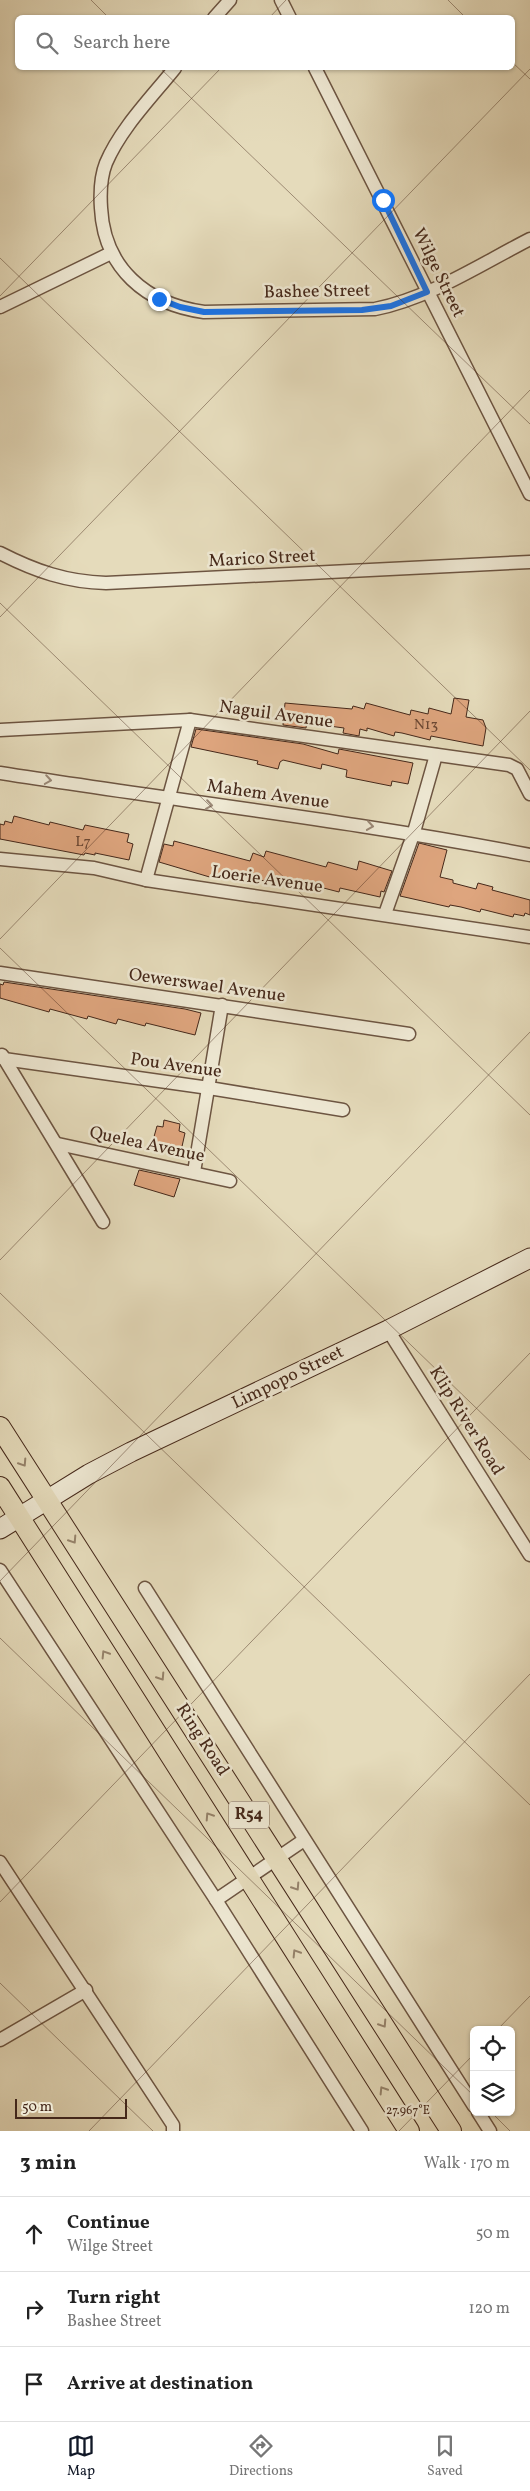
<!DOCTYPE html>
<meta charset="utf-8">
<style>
:root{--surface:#fff;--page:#f2f2f2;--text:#222;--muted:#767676;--line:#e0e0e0;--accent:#111827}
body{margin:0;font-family:Vollkorn,serif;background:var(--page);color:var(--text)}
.controls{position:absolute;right:15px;bottom:15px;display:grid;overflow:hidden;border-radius:8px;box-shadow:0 1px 4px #0004}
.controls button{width:45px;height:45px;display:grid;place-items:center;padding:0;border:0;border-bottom:1px solid var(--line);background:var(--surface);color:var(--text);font:25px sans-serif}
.scale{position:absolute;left:15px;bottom:12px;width:112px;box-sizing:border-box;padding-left:5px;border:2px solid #45281a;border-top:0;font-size:14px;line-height:18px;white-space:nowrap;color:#45281a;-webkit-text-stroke:4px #eee8d3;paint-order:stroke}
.stop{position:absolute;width:15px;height:15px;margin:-11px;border:4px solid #1a73e8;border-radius:50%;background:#fff}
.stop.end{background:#1a73e8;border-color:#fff;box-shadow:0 1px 5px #0008}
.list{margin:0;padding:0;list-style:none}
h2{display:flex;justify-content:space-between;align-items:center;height:65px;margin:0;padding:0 20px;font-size:21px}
h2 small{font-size:16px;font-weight:400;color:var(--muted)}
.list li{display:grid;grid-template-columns:32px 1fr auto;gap:15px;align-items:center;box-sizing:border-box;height:75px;padding:0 20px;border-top:1px solid var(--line)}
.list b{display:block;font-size:19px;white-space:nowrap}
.list p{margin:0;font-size:16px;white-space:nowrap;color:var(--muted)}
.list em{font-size:16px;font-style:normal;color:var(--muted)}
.icon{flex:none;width:28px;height:28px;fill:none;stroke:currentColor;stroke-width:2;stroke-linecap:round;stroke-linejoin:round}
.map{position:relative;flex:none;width:530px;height:2131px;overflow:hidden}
.search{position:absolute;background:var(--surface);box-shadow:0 1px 4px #0004;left:15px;right:15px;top:15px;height:55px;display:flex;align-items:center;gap:12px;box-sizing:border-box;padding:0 18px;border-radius:8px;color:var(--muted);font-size:19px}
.sheet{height:290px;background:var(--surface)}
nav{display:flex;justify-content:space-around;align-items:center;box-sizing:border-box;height:70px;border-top:1px solid var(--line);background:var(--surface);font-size:14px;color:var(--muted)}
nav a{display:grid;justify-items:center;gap:2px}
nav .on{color:var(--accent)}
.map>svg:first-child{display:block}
.building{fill:#dea57e;stroke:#45281a}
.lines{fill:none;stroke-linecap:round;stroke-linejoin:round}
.street-casing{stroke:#6d5542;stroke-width:15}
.secondary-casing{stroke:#45281a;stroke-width:21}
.primary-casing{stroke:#45281a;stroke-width:22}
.street{stroke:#eee8d3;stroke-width:12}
.secondary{stroke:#eee8d3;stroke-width:19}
.primary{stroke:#e5dbbb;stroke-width:20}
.oneway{stroke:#9a8876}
.oneway2{stroke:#95826a}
.route{stroke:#1a73e8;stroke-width:6}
.ticks{fill:none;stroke:#45281a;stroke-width:1;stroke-opacity:0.45}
.labels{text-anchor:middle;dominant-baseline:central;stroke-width:5;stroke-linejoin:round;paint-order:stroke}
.number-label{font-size:15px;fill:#6b4733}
.shield{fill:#eee8d3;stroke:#786252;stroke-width:1}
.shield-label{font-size:16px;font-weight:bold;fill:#45281a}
.street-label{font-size:18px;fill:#45281a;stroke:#eee8d3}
.ticks-label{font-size:12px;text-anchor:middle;fill:#45281a;stroke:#eee8d3;stroke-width:5;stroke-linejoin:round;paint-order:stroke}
</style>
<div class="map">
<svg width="530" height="2131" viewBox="0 0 530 2131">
<rect width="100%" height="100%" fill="#e5dbbb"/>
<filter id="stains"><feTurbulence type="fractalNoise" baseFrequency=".004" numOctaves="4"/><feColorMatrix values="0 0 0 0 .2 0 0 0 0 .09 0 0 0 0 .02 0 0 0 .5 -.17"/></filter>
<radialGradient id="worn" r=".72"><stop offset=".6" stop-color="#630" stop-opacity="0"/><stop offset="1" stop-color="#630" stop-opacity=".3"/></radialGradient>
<g class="building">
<path d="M 454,698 L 469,700 L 466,717 L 483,720 L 486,728 L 483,746 L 431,736 L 430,740 L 402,733 L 395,732 L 394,736 L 367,728 L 367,731 L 360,729 L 359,736 L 343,733 L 344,728 L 307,723 L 306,728 L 283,725 L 285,703 L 352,709 L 353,706 L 364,709 L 366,703 L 410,715 L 411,710 L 428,714 L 429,708 L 451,714 Z"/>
<path d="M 196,729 L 303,744 L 338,754 L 339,749 L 355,752 L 413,763 L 408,784 L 392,781 L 391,786 L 346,777 L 347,770 L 322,764 L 321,769 L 283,760 L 280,762 L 278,769 L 257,764 L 258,761 L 191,747 Z"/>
<path d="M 14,816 L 49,825 L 50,822 L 83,830 L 85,825 L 129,834 L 127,842 L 133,844 L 129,860 L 95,853 L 95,855 L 85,853 L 84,855 L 0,839 L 0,824 L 4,825 L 5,821 L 12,823 Z"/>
<path d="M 174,841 L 250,861 L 253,853 L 264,857 L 266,851 L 326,867 L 328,862 L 357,870 L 359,861 L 392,871 L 384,892 L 381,891 L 380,897 L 340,888 L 339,892 L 308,884 L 308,887 L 298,884 L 297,886 L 276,880 L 265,879 L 264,881 L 246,875 L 244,880 L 215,873 L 213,878 L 159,862 L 164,844 L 173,846 Z"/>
<path d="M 419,843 L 447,850 L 440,877 L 453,880 L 453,883 L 476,889 L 478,883 L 493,887 L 492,890 L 530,900 L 530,915 L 525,913 L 524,916 L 514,914 L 513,917 L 481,909 L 480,912 L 461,907 L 450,905 L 449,907 L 400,896 Z"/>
<path d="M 4,982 L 185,1009 L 201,1013 L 195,1035 L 146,1023 L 145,1026 L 118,1019 L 116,1024 L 88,1016 L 87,1019 L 50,1009 L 49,1012 L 0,998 L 0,984 L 3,985 Z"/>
<path d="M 164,1120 L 180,1124 L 179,1131 L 185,1133 L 181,1151 L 152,1144 L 157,1126 L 163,1127 Z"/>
<path d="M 139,1170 L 180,1179 L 174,1197 L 134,1185 Z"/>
</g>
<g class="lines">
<g class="street-casing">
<g id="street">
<path d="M 281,0 L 290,18"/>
<path d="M 214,18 L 230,0"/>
<path d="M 175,68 C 151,98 121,128 106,163 C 100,178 100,193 101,208 C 104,268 146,304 204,312 L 375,309 C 430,298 481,264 530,239"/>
<path d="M 315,68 L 530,494"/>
<path d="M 0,307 L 111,253"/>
<path d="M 0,553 C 35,571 67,582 106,583 L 530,562"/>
<path d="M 0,730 L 190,720 L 509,765 L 517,769 L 530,794"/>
<path d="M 0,773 C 177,801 354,821 530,855"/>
<path d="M 0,859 L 94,868 L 146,880 L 530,937"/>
<path d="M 146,880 L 190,720"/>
<path d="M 385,914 L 414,832 L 436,755"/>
<path d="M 0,973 L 409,1034"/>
<path d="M 2,1055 L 103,1222"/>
<path d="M 4,1059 L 209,1088 L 343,1110"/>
<path d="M 58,1144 L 230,1181"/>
<path d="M 194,1172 L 222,1005"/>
<path d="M 388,1330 L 530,1555"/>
<path d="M 0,1570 L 216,1900 L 362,2131"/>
<path d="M 145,1588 L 474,2106"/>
<path d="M 0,1862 L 173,2125 L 173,2131"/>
<path d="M 216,1900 L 304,1840"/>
<path d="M 0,2040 L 86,1990"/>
<path d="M 478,2112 L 490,2131"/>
</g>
</g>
<g class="secondary-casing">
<path id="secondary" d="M 0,1529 L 89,1474 L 131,1452 L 388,1330 L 530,1258"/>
</g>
<g class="primary-casing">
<g id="primary">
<path d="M 0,1427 L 451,2131"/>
<path d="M 0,1487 L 409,2131"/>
</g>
</g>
<use href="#street" class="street"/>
<use href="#secondary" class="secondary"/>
<use href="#primary" class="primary"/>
</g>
<defs><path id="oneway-chevron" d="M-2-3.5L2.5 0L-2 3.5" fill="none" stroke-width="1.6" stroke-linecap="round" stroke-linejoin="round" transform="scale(1.25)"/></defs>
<g class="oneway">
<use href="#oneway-chevron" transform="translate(48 780) rotate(9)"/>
<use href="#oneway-chevron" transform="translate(209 805) rotate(8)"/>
<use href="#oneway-chevron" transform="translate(370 826) rotate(8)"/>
</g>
<g class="oneway2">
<use href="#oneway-chevron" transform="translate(23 1463) rotate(57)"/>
<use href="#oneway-chevron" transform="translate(73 1540) rotate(57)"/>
<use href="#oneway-chevron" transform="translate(105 1654) rotate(-122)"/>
<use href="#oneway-chevron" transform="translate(161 1677) rotate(57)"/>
<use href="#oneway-chevron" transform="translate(209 1816) rotate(-123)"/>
<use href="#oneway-chevron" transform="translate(296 1887) rotate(57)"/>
<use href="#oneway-chevron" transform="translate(296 1953) rotate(-122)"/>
<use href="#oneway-chevron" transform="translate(383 2024) rotate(57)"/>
<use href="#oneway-chevron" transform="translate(383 2090) rotate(-122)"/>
</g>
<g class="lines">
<path class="route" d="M 159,299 L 180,307 L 204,312 L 362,310 L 391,306 L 427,292 L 383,200"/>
</g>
<path class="ticks" d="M 91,0 L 109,18M 448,0 L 466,18M 269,18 L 286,0M 512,62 L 530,79M 160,68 L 530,424M 0,258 L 530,770M 0,296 L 221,68M 0,603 L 530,1115M 0,617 L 530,69M 0,939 L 530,390M 0,948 L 530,1460M 0,1260 L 530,711M 0,1293 L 530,1805M 0,1581 L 530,1032M 0,1638 L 474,2096M 0,1902 L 530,1353M 0,1983 L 153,2131M 497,2030 L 530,1996M 491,2112 L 510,2131M 89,2131 L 530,1674M 399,2131 L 474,2054"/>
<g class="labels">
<g class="number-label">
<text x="426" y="725">N13</text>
<text x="83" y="842">L7</text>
</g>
<rect class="shield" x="229" y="1801.5" width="40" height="27" rx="4"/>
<g class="shield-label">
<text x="249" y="1815">R54</text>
</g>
<g class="street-label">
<text transform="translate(438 273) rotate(64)">Wilge Street</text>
<text transform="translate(317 292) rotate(-1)">Bashee Street</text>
<text transform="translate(262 559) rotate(-3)">Marico Street</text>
<text transform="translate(276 715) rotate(8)">Naguil Avenue</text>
<text transform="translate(268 795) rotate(8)">Mahem Avenue</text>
<text transform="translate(267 880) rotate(8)">Loerie Avenue</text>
<text transform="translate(207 986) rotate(8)">Oewerswael Avenue</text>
<text transform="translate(176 1066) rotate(8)">Pou Avenue</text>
<text transform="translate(147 1145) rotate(12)">Quelea Avenue</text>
<text transform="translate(288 1378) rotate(-26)">Limpopo Street</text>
<text transform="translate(466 1421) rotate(58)">Klip River Road</text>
<text transform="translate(202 1740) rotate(57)">Ring Road</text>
</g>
</g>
<g class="ticks-label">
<text x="408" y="2114">27.967°E</text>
</g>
<rect width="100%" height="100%" filter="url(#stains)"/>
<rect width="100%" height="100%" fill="url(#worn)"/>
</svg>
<div class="controls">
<button><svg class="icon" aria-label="locate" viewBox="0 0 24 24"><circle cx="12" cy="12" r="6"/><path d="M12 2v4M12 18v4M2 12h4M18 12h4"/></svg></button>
<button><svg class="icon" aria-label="layers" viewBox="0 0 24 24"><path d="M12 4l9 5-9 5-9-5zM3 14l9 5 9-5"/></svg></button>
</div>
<div class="scale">50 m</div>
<div class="stop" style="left:383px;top:200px"></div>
<div class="stop end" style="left:159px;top:299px"></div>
<div class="search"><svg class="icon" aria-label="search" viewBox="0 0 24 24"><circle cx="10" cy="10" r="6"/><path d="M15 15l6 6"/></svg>Search here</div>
</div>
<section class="sheet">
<h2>3 min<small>Walk · 170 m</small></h2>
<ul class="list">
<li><svg class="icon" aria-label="ahead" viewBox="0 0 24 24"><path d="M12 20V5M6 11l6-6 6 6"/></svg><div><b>Continue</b><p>Wilge Street</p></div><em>50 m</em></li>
<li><svg class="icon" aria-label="right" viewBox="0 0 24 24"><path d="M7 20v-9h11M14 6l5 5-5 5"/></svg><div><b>Turn right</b><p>Bashee Street</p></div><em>120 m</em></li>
<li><svg class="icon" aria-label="arrive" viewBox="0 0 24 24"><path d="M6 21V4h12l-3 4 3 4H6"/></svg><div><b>Arrive at destination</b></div></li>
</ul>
</section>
<nav>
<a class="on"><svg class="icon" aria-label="map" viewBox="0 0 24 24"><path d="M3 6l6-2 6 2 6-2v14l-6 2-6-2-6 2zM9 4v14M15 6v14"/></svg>Map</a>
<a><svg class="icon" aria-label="directions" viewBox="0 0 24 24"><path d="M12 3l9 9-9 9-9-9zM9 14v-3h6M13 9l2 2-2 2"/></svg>Directions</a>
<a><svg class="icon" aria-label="saved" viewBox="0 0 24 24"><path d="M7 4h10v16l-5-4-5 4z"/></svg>Saved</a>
</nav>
